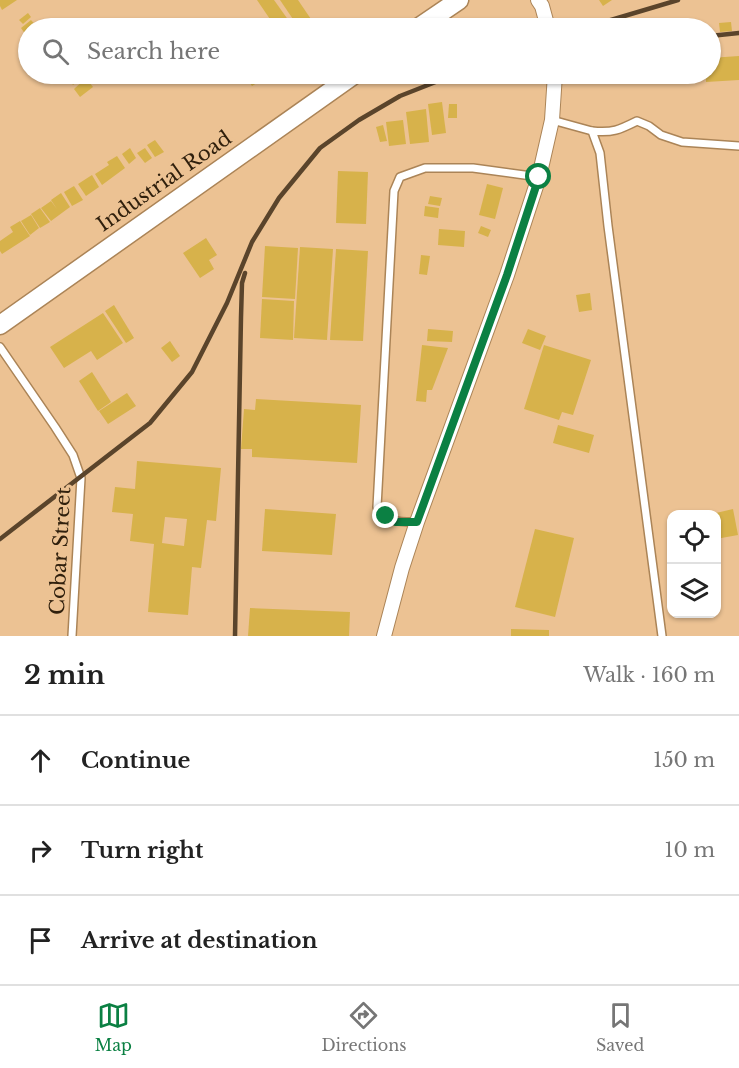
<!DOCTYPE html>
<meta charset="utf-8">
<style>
:root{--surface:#fff;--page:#f2f2f2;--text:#222;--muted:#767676;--line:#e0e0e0;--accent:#0b8043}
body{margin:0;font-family:"Libre Baskerville",serif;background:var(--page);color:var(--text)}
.controls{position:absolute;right:18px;bottom:18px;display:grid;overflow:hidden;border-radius:12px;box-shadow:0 2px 4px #0004}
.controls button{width:54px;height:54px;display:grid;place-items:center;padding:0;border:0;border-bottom:2px solid var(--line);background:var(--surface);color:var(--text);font:30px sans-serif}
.stop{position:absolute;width:18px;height:18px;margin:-14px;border:4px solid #0b8043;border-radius:50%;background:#fff}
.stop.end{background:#0b8043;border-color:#fff;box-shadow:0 2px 6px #0008}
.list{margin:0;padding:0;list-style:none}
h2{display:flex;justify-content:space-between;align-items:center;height:78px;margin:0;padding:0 24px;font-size:26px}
h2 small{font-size:20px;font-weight:400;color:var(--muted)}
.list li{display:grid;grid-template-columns:39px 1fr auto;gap:18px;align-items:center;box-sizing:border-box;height:90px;padding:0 24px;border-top:2px solid var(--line)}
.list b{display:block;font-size:22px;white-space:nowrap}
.list em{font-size:20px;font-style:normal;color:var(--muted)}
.icon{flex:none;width:33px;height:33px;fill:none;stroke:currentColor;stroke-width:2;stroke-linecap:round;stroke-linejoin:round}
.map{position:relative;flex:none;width:739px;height:636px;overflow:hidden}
.search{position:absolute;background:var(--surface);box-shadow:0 2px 4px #0004;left:18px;right:18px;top:18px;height:66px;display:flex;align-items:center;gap:15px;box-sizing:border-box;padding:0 21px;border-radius:33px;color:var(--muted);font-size:22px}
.sheet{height:348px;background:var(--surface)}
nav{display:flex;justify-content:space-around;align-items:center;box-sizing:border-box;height:84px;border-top:2px solid var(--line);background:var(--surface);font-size:16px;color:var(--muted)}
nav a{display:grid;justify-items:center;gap:3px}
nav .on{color:var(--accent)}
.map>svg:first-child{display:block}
.building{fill:#d7b24b;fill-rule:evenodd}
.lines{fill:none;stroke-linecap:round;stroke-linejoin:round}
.lane-casing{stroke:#ab8457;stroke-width:10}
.street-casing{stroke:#ab8457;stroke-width:16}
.secondary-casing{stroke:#ab8457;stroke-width:21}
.lane{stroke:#fff;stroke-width:7}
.street{stroke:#fff;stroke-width:14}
.secondary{stroke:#fff;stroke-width:18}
.rail{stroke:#5a442b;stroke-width:4.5}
.route{stroke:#0b8043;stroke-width:8}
.labels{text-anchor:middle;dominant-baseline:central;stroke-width:6;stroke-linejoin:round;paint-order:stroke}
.street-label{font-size:20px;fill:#30200d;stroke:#ecc293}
</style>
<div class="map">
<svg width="739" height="636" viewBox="0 0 739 636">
<rect width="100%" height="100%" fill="#ecc293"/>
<g class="building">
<path d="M 0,0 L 17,0 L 2,10 L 0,6 Z"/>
<path d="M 257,0 L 274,0 L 294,28 L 276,28 Z"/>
<path d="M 280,0 L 298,0 L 317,28 L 299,28 Z"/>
<path d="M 599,0 L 612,0 L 603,6 Z"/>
<path d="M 28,13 L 31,17 L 23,24 L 19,20 Z"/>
<path d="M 31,20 L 38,28 L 28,28 L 28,38 L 21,28 Z"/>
<path d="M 731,22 L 732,31 L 720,32 L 719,23 Z"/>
<path d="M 739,56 L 739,80 L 706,82 L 706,74 L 710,74 L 710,58 Z"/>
<path d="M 70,74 L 82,74 L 84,77 L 73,85 L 66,76 Z"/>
<path d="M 244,74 L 272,74 L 252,86 Z"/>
<path d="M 86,78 L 93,87 L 80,97 L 74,89 Z"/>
<path d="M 442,102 L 446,133 L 432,135 L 428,104 Z"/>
<path d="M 449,104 L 457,104 L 457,118 L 448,118 Z"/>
<path d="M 426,109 L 429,142 L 410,144 L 406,112 Z"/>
<path d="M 403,120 L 406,144 L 389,146 L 386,122 Z"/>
<path d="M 383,125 L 387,141 L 380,142 L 376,127 Z"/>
<path d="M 155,140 L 164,152 L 155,157 L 147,145 Z"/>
<path d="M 130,148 L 136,158 L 129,164 L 122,154 Z"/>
<path d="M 145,148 L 152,158 L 145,163 L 137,153 Z"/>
<path d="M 117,156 L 125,168 L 102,185 L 95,174 L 109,165 L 107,162 Z"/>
<path d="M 338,171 L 368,172 L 366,224 L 336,223 Z"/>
<path d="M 92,175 L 99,187 L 86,196 L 78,184 Z"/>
<path d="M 487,184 L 503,188 L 495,219 L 479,215 Z"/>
<path d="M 74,186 L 83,200 L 72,206 L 64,192 Z"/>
<path d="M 61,193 L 70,207 L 51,221 L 41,208 L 51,201 L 57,209 L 51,200 Z"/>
<path d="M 430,196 L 442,198 L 440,206 L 428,204 Z"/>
<path d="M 425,206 L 439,208 L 438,218 L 424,216 Z"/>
<path d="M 40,208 L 50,222 L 40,228 L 31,214 Z"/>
<path d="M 31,215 L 39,228 L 30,235 L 21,221 Z"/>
<path d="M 20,221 L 30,236 L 2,254 L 0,251 L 0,241 L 13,232 L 10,227 Z"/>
<path d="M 481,226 L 491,230 L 488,237 L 478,233 Z"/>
<path d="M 439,229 L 465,231 L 464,247 L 438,245 Z"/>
<path d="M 206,238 L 217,255 L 209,260 L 214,269 L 200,278 L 183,253 Z"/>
<path d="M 265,246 L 298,248 L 295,299 L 262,297 Z"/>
<path d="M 300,247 L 333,249 L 327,340 L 294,338 Z"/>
<path d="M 336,249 L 368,251 L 363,341 L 330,340 Z"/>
<path d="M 421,255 L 430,256 L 427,275 L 419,274 Z"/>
<path d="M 590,293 L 592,310 L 579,312 L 576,295 Z"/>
<path d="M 262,299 L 294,301 L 293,340 L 260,338 Z"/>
<path d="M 114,305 L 134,338 L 126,343 L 105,311 Z"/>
<path d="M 103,313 L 123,343 L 97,360 L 91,351 L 64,368 L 50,347 Z"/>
<path d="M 428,329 L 453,331 L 452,342 L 427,341 Z"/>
<path d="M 528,329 L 546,336 L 540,350 L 522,343 Z"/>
<path d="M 170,341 L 180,356 L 172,362 L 161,348 Z"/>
<path d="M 422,345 L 448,348 L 432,390 L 427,390 L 426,402 L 416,401 Z"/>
<path d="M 544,345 L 591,360 L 573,415 L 562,412 L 559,420 L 524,409 Z"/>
<path d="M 92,372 L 111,402 L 98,411 L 79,381 Z"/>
<path d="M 127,393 L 136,406 L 108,424 L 99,411 Z"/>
<path d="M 256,399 L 361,405 L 357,463 L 252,457 L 252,449 L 241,449 L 244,409 L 255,410 Z"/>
<path d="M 558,425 L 594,435 L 589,453 L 553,443 Z"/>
<path d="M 137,461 L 221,468 L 216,521 L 207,520 L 201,568 L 192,567 L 188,615 L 148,612 L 154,544 L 130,541 L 133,514 L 112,512 L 115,487 L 135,489 ZM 165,517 L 187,519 L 184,546 L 162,543 Z"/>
<path d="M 265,509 L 336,514 L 332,555 L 262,551 Z"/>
<path d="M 733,509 L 738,535 L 716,539 L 716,513 Z"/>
<path d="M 535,529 L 574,538 L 555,617 L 515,607 Z"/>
<path d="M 250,608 L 350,612 L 349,636 L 248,636 Z"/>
<path d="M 511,629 L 549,630 L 549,636 L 511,636 Z"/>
</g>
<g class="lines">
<g class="lane-casing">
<g id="lane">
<path d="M 552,120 L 592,131 L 600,153 L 608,226 L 662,636"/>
<path d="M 592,131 C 613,133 619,130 637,121 L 649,126 L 661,135 L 682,142 L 739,146"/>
<path d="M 0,347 L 55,427 L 73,455 L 81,478 L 72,636"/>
<path d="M 417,522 C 396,522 392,523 377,507 L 394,191 L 400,177 L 425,168 L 473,168 L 539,177"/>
</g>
</g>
<g class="street-casing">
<g id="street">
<path d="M 538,0 L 542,6 L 548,28"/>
<path d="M 384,636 L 402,568 L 417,522 L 507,275 L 539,177 L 552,120 L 555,74"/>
</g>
</g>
<g class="secondary-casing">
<g id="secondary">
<path d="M 418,28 L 459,0"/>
<path d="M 0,325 L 355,74"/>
</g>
</g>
<use href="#lane" class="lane"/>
<use href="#street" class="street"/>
<use href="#secondary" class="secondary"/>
<g class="rail">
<path d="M 584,28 L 678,0"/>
<path d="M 710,36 L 739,33"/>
<path d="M 0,539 L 150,423 L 192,372 L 227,303 L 252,242 L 279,198 L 320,148 L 359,120 L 400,96 L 456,74"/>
<path d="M 235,636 L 241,317 L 242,283 L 245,273"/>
</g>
</g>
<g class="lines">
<path class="route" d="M 386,516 L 396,522 L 417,522 L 507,275 L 539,177"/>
</g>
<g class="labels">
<g class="street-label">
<text transform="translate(164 181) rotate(-35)">Industrial Road</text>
<text transform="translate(60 551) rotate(-87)">Cobar Street</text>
</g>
</g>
</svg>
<div class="controls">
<button><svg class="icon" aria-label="locate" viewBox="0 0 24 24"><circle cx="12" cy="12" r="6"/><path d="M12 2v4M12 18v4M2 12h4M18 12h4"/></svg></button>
<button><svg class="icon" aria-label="layers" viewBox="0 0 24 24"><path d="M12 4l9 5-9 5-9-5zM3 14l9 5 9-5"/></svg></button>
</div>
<div class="stop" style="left:539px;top:177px"></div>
<div class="stop end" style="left:386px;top:516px"></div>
<div class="search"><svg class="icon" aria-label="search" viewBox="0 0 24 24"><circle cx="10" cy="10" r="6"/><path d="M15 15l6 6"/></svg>Search here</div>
</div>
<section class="sheet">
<h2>2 min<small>Walk · 160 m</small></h2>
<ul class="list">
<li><svg class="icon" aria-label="ahead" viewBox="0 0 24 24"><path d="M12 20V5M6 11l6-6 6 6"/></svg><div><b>Continue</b></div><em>150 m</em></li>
<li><svg class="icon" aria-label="right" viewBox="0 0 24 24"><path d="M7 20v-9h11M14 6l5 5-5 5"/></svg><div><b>Turn right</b></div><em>10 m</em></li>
<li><svg class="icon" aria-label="arrive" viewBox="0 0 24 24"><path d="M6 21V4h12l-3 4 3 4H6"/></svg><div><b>Arrive at destination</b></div></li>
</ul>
</section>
<nav>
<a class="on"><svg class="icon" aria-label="map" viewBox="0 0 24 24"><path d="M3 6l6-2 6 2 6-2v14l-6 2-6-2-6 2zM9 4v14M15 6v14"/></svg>Map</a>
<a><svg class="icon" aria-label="directions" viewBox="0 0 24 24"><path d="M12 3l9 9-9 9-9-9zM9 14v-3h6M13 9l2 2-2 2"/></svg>Directions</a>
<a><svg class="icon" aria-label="saved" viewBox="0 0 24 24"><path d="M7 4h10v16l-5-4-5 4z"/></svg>Saved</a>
</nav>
